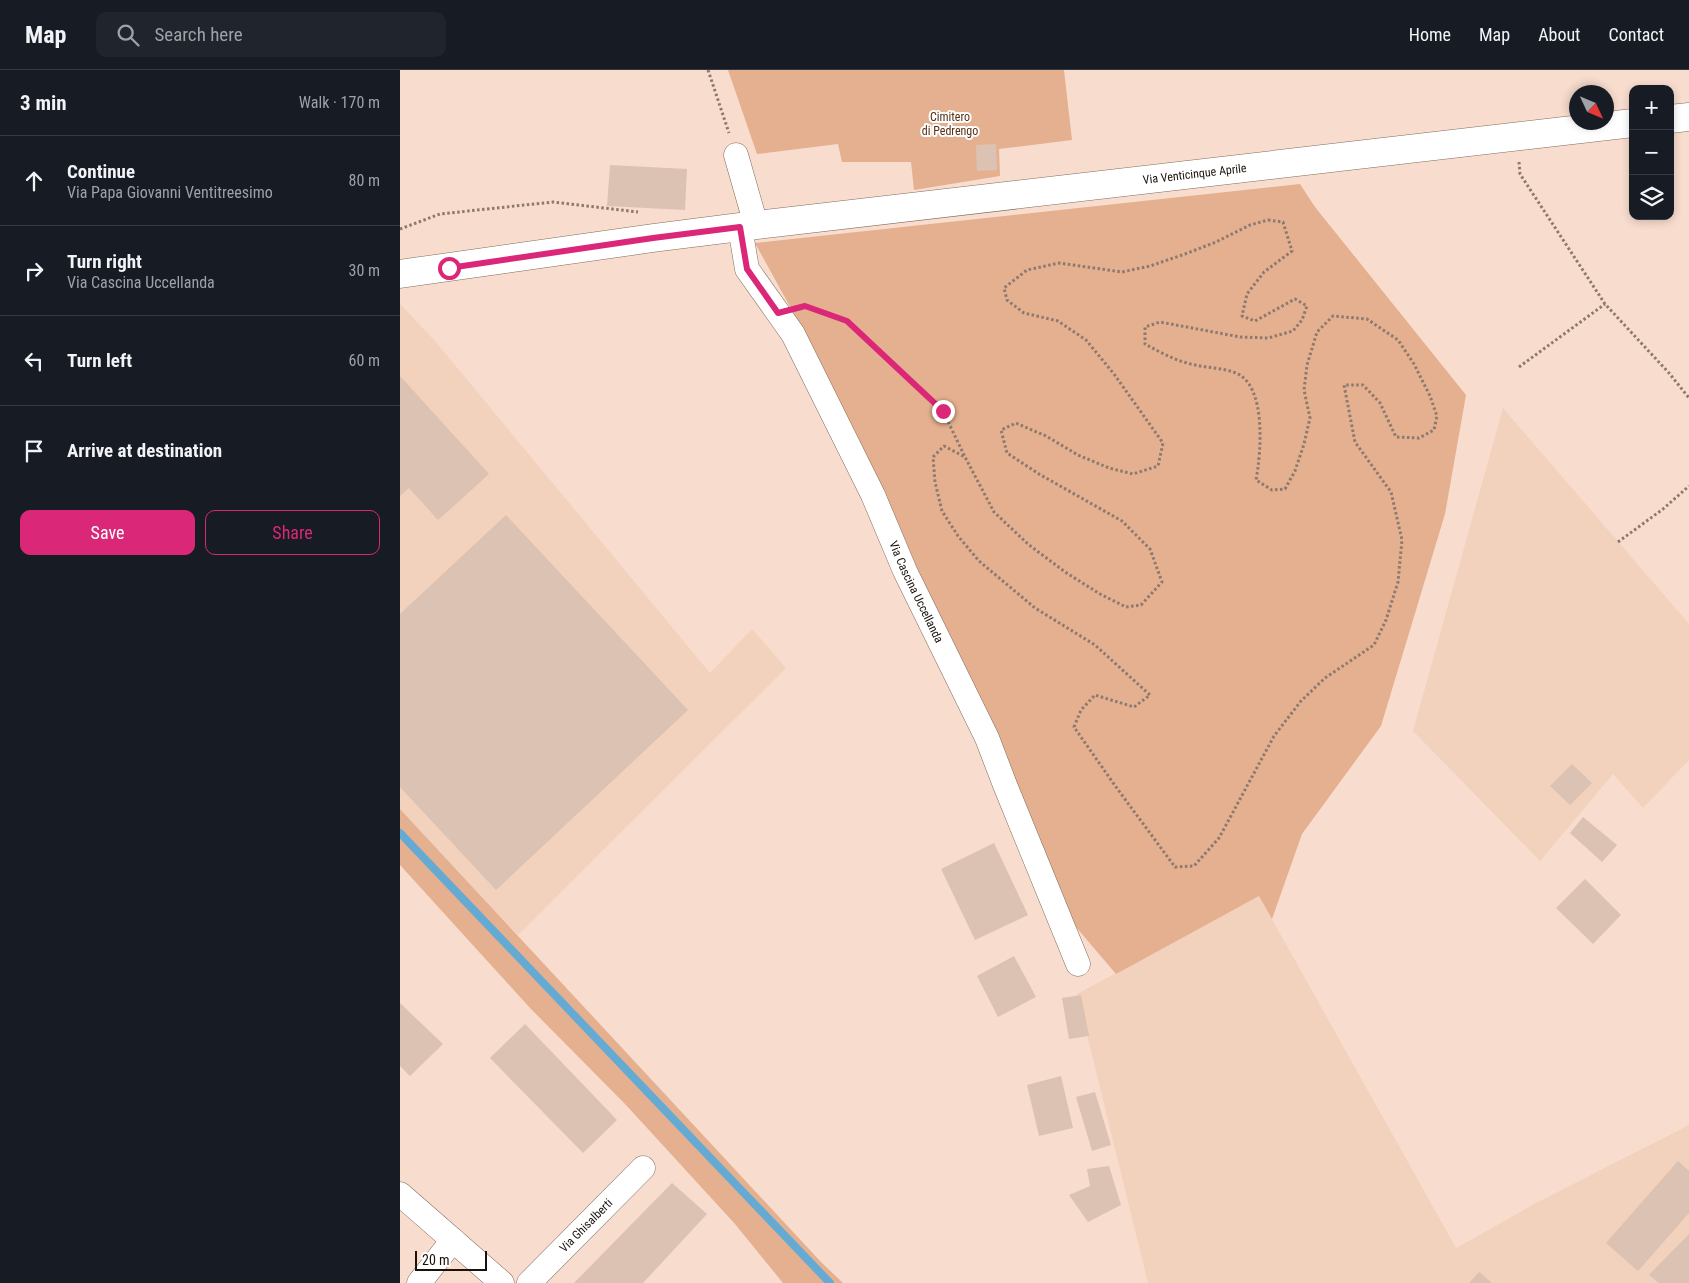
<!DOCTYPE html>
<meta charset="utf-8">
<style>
:root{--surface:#171b24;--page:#20242c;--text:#f1f3f6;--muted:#9ea1a6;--line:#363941;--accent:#db2777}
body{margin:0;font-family:"Roboto Condensed",sans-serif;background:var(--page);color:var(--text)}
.controls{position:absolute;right:15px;top:15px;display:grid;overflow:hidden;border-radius:10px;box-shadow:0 2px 8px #0003}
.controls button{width:45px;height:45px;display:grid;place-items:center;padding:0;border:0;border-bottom:1px solid var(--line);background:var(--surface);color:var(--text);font:25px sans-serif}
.compass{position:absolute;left:1169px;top:15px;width:45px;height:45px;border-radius:50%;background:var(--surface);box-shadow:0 2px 8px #0003;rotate:134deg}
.scale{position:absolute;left:15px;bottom:12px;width:72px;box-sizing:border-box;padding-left:5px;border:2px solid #1a110b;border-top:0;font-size:14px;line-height:18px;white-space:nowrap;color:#1a110b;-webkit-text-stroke:4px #fff;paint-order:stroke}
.stop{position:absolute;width:15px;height:15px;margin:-11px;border:4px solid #db2777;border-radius:50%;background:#fff}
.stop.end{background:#db2777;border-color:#fff;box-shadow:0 1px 5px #0008}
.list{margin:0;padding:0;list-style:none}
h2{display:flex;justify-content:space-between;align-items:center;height:65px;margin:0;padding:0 20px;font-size:21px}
h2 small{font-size:16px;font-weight:400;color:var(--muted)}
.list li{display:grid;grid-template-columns:32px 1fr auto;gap:15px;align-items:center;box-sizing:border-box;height:90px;padding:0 20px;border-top:1px solid var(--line)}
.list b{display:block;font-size:19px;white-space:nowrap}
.list p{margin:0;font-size:16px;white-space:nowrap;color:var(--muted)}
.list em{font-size:16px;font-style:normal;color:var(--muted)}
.actions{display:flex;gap:10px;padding:15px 20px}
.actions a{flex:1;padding:11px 0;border:1px solid var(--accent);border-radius:10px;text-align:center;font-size:18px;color:var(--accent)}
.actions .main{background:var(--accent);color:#fff}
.icon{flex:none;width:28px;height:28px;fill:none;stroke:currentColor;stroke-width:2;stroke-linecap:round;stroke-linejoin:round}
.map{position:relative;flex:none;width:1289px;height:1213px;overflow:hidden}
header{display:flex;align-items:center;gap:30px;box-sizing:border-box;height:70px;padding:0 25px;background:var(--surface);border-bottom:1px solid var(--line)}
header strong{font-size:24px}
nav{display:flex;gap:28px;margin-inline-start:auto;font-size:18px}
.search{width:350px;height:45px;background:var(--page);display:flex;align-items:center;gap:12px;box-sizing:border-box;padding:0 18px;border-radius:10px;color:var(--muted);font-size:19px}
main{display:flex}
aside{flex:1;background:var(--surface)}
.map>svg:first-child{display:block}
.built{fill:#f2d1bd}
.green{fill:#e5b08f}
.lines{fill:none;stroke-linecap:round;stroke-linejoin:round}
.stream{stroke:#65aad2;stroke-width:8}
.building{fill:#dcc2b2}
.street-casing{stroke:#826b5d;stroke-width:25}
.secondary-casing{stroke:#826b5d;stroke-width:29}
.path{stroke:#8c796f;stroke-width:3;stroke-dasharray:2.5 2.5;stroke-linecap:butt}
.street{stroke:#fff;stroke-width:24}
.secondary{stroke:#fff;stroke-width:28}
.route{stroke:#db2777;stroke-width:6}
.labels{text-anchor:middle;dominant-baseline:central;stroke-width:4;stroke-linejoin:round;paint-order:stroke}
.park-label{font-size:12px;fill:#572e11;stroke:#fff}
.street-label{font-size:12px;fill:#1a110b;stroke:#fff}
</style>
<header>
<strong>Map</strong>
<div class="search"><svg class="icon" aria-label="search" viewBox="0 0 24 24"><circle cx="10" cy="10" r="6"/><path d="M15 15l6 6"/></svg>Search here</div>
<nav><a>Home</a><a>Map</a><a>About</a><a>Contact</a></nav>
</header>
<main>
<aside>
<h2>3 min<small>Walk · 170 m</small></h2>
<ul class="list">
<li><svg class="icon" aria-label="ahead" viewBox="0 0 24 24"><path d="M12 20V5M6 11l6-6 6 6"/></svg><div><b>Continue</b><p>Via Papa Giovanni Ventitreesimo</p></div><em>80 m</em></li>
<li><svg class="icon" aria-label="right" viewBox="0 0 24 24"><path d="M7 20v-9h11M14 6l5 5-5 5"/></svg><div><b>Turn right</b><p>Via Cascina Uccellanda</p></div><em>30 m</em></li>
<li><svg class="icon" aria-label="left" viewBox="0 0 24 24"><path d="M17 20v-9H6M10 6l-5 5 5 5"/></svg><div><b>Turn left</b></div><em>60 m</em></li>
<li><svg class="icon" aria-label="arrive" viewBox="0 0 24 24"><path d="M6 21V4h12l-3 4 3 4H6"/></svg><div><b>Arrive at destination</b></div></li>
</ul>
<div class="actions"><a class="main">Save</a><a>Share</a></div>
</aside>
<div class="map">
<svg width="1289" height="1213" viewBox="0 0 1289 1213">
<rect width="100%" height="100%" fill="#f8ddce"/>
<g class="built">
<path d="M 0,234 L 35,271 L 310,603 L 352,559 L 386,598 L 118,865 L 0,739 Z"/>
<path d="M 1103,338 L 1289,554 L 1289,690 L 1243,738 L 1213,704 L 1140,791 L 1013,661 Z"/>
<path d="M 859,826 L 1056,1178 L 1138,1132 L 1289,1055 L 1289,1213 L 748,1213 L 677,924 Z"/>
</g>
<g class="green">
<path d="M 328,0 L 664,0 L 672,70 L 599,79 L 600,106 L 514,120 L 511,92 L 442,92 L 438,74 L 357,84 Z"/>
<path d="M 900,114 L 915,137 L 1066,325 L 1045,444 L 981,656 L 902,764 L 872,849 L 859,826 L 716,904 L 664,843 L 422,295 L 355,173 Z"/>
<path d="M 0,739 L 421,1192 L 443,1213 L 383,1213 L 335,1154 L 226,1035 L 131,939 L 0,795 Z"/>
</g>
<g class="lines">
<path class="stream" d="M 0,763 L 430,1213"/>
</g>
<g class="building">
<path d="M 596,74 L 597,100 L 577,101 L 576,75 Z"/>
<path d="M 210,95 L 287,99 L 285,140 L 207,136 Z"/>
<path d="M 0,306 L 89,404 L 38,450 L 9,418 L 0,426 Z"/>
<path d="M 106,445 L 288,640 L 96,820 L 0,717 L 0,544 Z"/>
<path d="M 1172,694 L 1192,713 L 1170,735 L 1150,716 Z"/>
<path d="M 1183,747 L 1217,775 L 1202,792 L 1170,763 Z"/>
<path d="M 594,773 L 628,845 L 575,870 L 541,799 Z"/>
<path d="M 1185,809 L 1221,845 L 1193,874 L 1156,838 Z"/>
<path d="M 614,886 L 636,927 L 598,947 L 577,906 Z"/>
<path d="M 681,925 L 689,966 L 669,969 L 662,928 Z"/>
<path d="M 0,933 L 43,974 L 10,1006 L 0,996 Z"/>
<path d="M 125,954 L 217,1050 L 183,1083 L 90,988 Z"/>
<path d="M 661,1006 L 673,1058 L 639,1066 L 627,1015 Z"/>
<path d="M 695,1022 L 711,1075 L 692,1081 L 676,1027 Z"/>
<path d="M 1278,1091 L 1289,1101 L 1289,1143 L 1238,1201 L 1206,1173 Z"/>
<path d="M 709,1096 L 721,1135 L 688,1152 L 669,1125 L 690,1116 L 687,1099 Z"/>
<path d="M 272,1113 L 307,1144 L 243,1213 L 174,1213 Z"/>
<path d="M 1289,1164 L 1289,1213 L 1259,1213 L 1249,1205 Z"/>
<path d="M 1079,1202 L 1092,1213 L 1069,1213 Z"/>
</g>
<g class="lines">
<g class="street-casing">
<g id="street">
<path d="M 336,85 L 356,155"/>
<path id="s1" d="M 340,157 L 347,199 L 393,264 L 473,425 L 505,501 L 587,668 L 605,715 L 678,894"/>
<path d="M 0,1124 L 102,1213"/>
<path d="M 19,1213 L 53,1170"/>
<path id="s2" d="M 129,1213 L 243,1098"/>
</g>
</g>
<g class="secondary-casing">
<g id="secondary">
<path d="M 1270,49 L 1289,47"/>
<path id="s3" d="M 0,204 L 253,168 L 356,155 L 1233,53"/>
</g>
</g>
<g class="path">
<path d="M 308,0 L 329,63"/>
<path d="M 1119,92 L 1120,104 L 1205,234 L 1269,303 L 1289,328"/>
<path d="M 868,150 L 883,152 L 892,181 L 864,202 L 847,224 L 842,246 L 855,251 L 895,229 L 907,236 L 902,250 L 893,261 L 868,268 L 840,267 L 760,252 L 745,257 L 745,274 C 758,281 772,289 787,293 C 803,298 820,297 836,303 C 867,316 861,383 856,410 L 872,420 L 885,419 L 895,401 L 904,374 L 910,348 L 904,320 L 907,295 L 917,262 L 933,246 L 967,249 L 998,270 L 1014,294 L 1030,326 L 1037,346 L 1034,360 L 1019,368 L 996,367 L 980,333 L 963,315 L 944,315 L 955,372 L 991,422 L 1002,470 L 998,512 L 986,550 L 974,575 L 925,608 L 901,631 L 874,666 L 819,768 L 794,796 L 775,797 L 716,717 L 674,657 L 681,640 L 695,625 L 734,637 L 750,625 L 695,575 L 635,538 L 579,491 L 558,466 L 542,441 L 535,412 L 533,387 L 544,376 L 565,387 L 594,442 L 629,475 L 665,502 L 700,524 L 726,537 L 741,535 L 762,512 L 750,479 L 722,451 L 639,404 L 607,383 L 601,360 L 616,353 L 646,366 L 678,385 L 709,398 L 733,404 L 758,396 L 763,373 L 714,304 L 686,270 L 658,251 L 624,243 L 607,230 L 604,218 L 627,200 L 659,193 L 722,202 L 750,196 L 785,184 L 816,172 L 850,155 Z"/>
<path d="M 0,159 L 40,144 L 153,132 L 238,142"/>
<path d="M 403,236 L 447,251 L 475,277 L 543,341 L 565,387"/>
<path d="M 1119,297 L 1205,234"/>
<path d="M 1218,472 L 1263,439 L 1289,416"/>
</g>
<use href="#street" class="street"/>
<use href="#secondary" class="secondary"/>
</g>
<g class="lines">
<path class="route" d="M 49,198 L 253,168 L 340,157 L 347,199 L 378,243 L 405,236 L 447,251 L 543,341"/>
</g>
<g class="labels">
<g class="park-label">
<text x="550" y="47">Cimitero<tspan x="550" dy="14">di Pedrengo</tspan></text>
</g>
<g class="street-label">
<text stroke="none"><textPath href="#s3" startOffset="801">Via Venticinque Aprile</textPath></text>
<text stroke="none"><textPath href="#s1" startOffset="408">Via Cascina Uccellanda</textPath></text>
<text stroke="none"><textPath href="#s2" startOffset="81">Via Ghisalberti</textPath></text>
</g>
</g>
</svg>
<div class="controls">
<button>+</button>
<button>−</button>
<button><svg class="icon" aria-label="layers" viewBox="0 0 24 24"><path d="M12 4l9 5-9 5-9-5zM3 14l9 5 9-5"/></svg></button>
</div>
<svg class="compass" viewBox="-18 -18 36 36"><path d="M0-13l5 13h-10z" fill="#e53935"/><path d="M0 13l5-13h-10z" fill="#9ea1a6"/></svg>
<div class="scale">20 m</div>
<div class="stop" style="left:49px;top:198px"></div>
<div class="stop end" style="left:543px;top:341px"></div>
</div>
</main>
